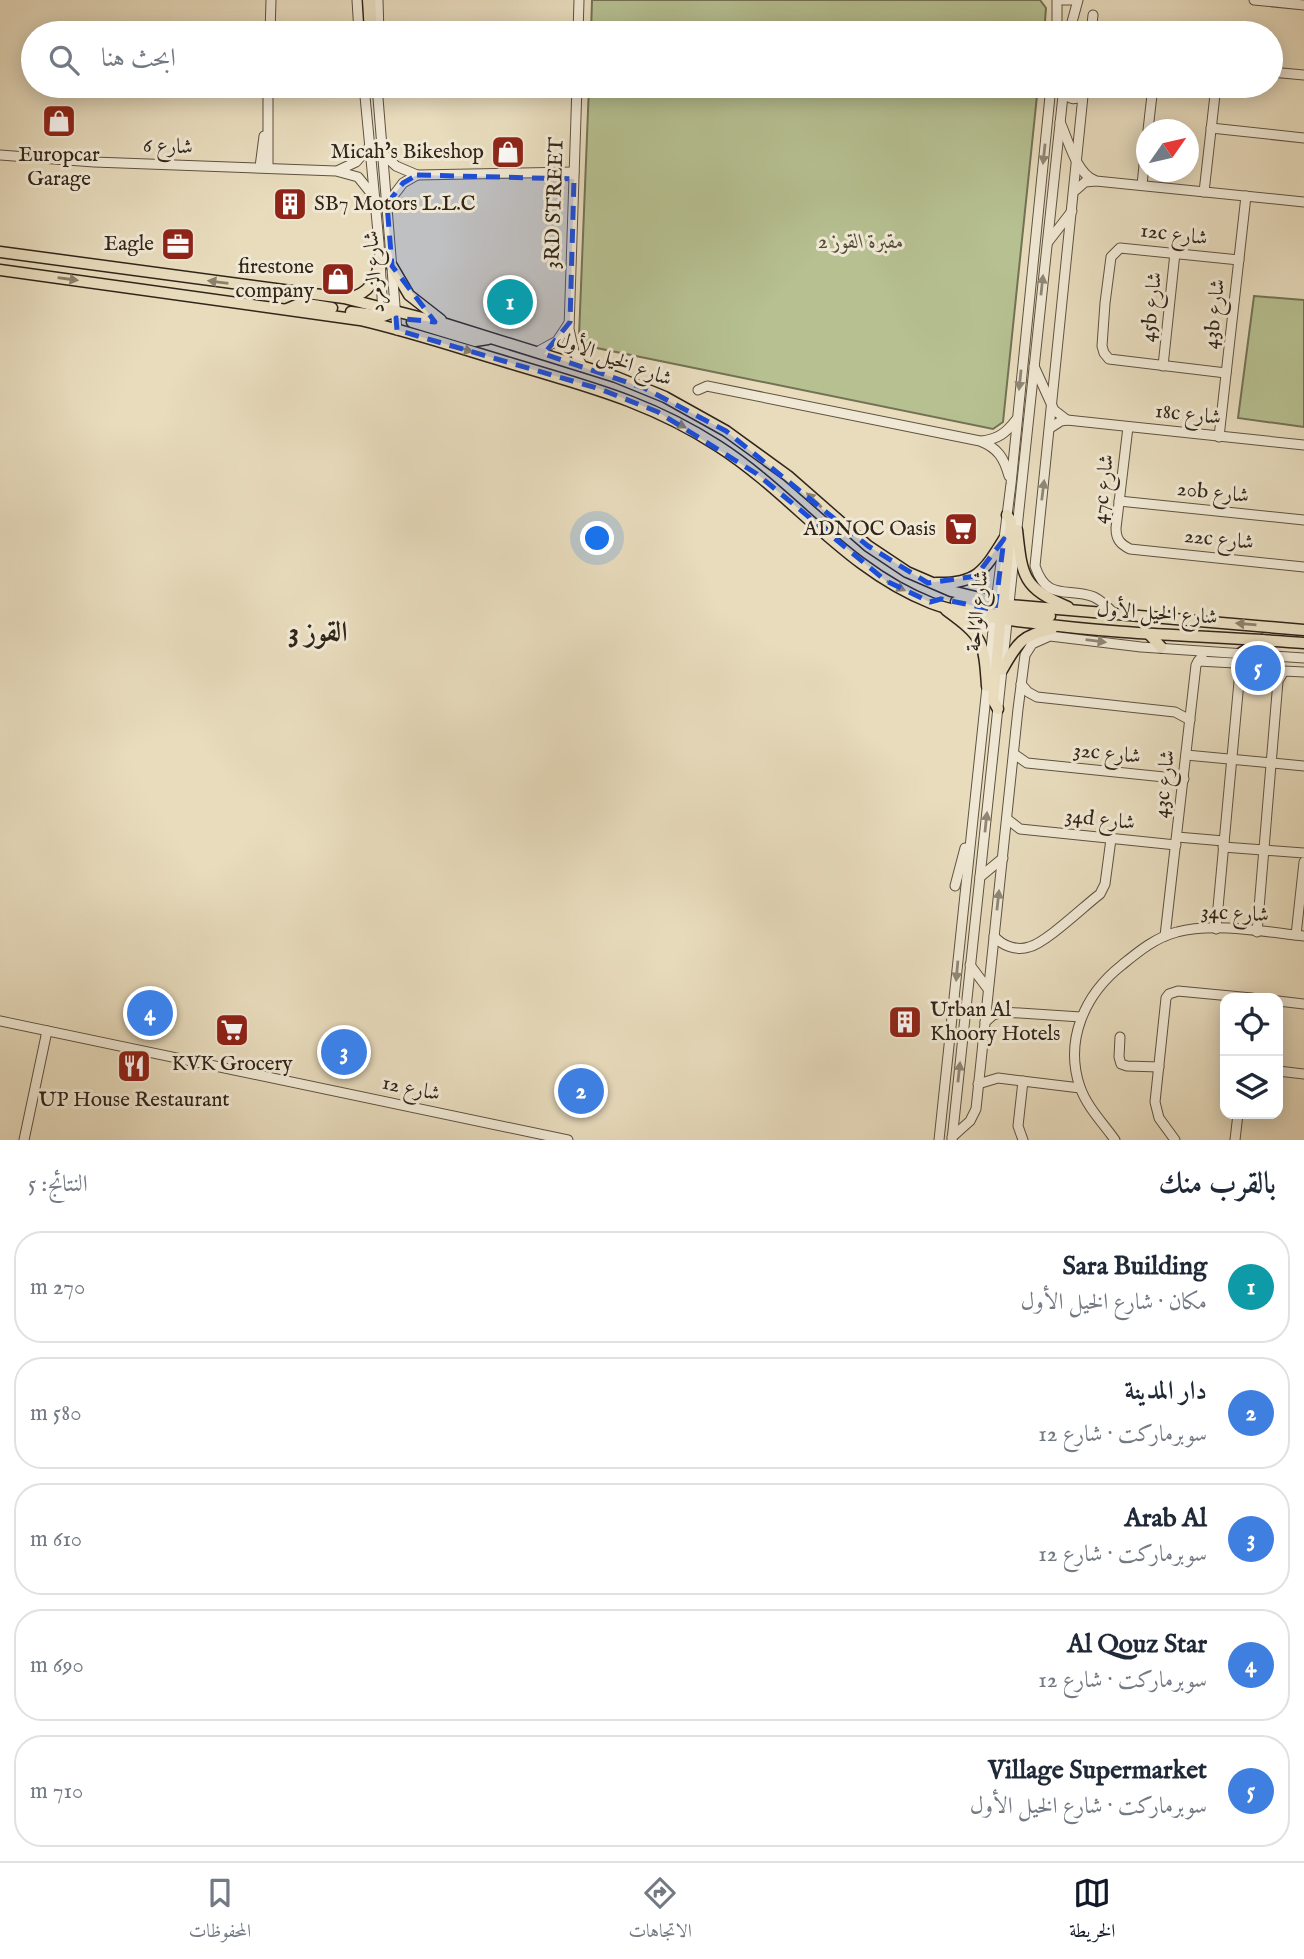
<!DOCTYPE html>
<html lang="ar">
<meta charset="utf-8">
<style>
:root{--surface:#fff;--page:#f6f6f7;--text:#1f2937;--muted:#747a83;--line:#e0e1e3;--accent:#111827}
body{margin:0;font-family:"IM FELL English",Amiri,serif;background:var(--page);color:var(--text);direction:rtl}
.controls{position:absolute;right:21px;bottom:21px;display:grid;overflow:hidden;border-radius:14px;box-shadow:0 4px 18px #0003}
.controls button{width:63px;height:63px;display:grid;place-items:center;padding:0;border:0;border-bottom:2px solid var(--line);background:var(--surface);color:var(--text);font:35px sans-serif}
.compass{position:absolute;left:1136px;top:119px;width:63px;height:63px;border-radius:50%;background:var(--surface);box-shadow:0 4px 18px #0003;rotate:56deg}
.you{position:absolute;left:598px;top:539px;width:24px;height:24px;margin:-18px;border:5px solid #fff;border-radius:50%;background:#1a73e8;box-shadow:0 0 0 10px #1a73e833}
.badge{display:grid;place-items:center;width:46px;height:46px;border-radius:50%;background:var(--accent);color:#fff;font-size:23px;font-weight:700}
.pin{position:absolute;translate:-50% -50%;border:4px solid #fff;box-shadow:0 2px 7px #0006}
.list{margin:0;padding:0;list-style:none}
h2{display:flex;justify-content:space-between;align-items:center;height:91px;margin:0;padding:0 28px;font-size:30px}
h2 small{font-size:23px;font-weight:400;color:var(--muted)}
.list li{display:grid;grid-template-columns:46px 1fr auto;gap:21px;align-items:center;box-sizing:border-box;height:112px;margin:0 14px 14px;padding:0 14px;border:2px solid var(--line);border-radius:28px}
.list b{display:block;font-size:26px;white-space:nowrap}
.list p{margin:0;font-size:23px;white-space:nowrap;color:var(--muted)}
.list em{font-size:23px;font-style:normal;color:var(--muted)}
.icon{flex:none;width:38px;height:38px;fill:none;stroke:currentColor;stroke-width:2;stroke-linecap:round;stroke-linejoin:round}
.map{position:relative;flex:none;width:1304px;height:1140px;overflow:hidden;direction:ltr}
.search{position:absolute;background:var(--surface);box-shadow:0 4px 18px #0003;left:21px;right:21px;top:21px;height:77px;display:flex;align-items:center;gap:18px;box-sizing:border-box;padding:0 24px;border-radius:38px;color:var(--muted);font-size:26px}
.sheet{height:721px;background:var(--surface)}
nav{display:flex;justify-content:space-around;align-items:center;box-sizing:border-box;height:98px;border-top:2px solid var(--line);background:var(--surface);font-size:19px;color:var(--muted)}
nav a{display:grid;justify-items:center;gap:4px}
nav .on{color:var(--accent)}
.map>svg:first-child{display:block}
.green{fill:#b6c091;stroke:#737255;stroke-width:2}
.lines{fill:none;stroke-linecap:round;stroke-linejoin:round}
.minor-casing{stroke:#5e5342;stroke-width:11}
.major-casing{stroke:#302519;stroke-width:13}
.highway-casing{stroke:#302519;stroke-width:15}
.minor{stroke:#f0e8d4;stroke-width:9}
.major{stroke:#e8dcbd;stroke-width:10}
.highway{stroke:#e8dcbd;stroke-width:12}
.oneway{fill:#908676}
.oneway2{fill:#8c806b}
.marked{fill:#1d4ed8;fill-opacity:0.2;stroke:#1d4ed8;stroke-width:5;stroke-dasharray:14 9;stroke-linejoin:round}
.labels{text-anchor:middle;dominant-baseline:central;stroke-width:6;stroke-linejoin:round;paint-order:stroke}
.street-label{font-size:21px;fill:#302519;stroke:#f0e8d4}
.poi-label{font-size:21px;fill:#302519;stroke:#f0e8d4;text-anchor:end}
.park-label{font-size:21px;font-style:italic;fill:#524c37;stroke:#f0e8d4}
.district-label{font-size:28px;font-weight:bold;fill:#302519;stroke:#f0e8d4}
</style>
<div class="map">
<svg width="1304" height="1140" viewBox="0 0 1304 1140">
<rect width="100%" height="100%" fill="#e8dcbd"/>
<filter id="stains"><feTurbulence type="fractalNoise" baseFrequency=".00286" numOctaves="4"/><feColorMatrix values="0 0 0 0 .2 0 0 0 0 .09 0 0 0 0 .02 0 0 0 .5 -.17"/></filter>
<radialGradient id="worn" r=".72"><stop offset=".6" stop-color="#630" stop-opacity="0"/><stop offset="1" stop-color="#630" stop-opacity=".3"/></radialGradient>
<g class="green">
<path d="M 592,0 L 1040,0 L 1046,8 L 1044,33 L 591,33 Z"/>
<path d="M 589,86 L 1038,86 L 1003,422 L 993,429 L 587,346 L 579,336 Z"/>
<path d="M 1254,296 L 1304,300 L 1304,427 L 1238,418 Z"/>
</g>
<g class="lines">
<g class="minor-casing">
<g id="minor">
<path d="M 357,0 L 359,33"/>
<path d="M 378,0 L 379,33"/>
<path d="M 1063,0 L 1077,0"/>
<path d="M 1254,0 L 1304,5"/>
<path d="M 270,33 L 271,0"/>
<path d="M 578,33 L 579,0"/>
<path d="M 1057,33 L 1057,0"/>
<path d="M 1069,33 L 1078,0"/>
<path d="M 1091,33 L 1093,15"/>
<path d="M 1271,72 L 1304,75"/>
<path d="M 268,86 L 268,167"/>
<path d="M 364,86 L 379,243 L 383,314"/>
<path d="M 377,86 L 397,330"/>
<path d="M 577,86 L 569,329 L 574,352 L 582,365"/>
<path d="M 1084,86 L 1035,566 C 1047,602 1067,587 1094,597 C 1102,601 1109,608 1115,615"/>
<path d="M 1063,91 C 1069,101 1077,101 1083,93"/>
<path d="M 1060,122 C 1068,139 1076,173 1094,180"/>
<path d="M 1211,128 L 1304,138"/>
<path d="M 1148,130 L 1153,86"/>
<path d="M 382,153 L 396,166 L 417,175 L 574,172"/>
<path d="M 0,155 L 94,162 L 336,171 L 358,177 L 375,198"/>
<path d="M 260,167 L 264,136"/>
<path d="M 339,170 L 356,162 L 370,146"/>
<path d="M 1142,185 L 1146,145"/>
<path d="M 1076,190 L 1085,182 L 1096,181 L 1304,202"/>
<path d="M 1204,192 L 1216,86"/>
<path d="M 387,204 L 403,183 L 417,175"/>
<path d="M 1048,242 L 1072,211"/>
<path d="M 537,352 L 557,341 L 569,323"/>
<path d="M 1034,366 L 1054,410 L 1067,420"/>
<path d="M 1163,366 L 1175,253"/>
<path d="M 1226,373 L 1109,359 L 1104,353 L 1102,346 L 1105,303 L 1111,257 L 1120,248 L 1239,260"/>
<path d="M 698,390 L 707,386 L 980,441 C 998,448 1004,458 1009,476"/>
<path d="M 1128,427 L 1116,528 C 1116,539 1120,544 1130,549 L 1304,567"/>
<path d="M 1050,428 L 1061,421 L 1067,420 L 1304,445"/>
<path d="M 1219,437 L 1246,196"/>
<path d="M 982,441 C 998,439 1006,433 1016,420"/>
<path d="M 1119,501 L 1304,520"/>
<path d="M 1198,661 L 1235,663 L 1240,671 L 1216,929"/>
<path d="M 1021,684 L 1028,692 L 1037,697 L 1175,712 L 1190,720"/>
<path d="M 1014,754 L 1027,763 L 1184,779"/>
<path d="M 1186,755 L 1304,766"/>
<path d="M 1007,819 L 1020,829 L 1176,845"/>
<path d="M 1177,837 L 1224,841"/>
<path d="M 1223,847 L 1304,853"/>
<path d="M 980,877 L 1003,858"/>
<path d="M 955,886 L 965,848"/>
<path d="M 1257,932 L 1278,681 L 1284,671 L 1304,672"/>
<path d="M 1296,935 L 1304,862"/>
<path d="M 994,936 C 1002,946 1017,951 1029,947 C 1046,943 1084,906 1100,894 L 1105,884 L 1111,839"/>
<path d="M 1165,936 L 1196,665 L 1202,656"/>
<path d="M 970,965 L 988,989"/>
<path d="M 1278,1001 L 1304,1004"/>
<path d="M 0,1021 L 568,1140"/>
<path d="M 985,1022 L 993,1015 L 1003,1012 L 1081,1017"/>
<path d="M 1120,1037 L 1119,1057 L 1121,1064 L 1127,1066 L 1159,1067"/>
<path d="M 1278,1071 L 1304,1074"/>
<path d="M 1023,1081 L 1018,1126 L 1023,1140"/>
<path d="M 978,1084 L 998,1078 L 1080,1088"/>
<path d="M 952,1137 L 970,1121 L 976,1109 L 1018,709 L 1025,655 L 1032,644 L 1050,636 L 1141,647 L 1304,658"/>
<path d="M 24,1140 L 47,1031"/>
<path d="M 939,1140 L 996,602 L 1011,484 L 1051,86"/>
<path d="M 952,1140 L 1064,86"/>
<path d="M 1115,1140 C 1103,1123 1087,1107 1080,1087 C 1064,1040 1085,994 1122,965 C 1138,952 1156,937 1177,932 C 1214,922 1266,932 1304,936"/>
<path d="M 1175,1140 L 1159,1118 L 1155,1102 L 1166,998 L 1169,994 L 1178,991 L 1252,998"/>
<path d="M 1235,1140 L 1238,1114"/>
</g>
</g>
<g class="major-casing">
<g id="major">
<path d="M 0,252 L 344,298 L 446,324 L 616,377 L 665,397 L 726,431 L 788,476 L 868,546 L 907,572 L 951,591 L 1009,605 L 1304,630"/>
<path d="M 392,266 L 409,295 L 441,320"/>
<path d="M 0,270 L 360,320 C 412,332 462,349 513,364 C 589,387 650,402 718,446 C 793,494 846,570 931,603 C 963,615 1000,619 1034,623 C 1124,635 1214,636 1304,643"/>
<path d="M 349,298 C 370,293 376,280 380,261"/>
<path d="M 287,309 L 301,303 L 332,308"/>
<path d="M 351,312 L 383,316 L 396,311"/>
<path d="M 412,322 L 475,341 L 488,339"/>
<path d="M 1017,530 C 1022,577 1023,588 1068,607"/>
<path d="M 936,583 C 977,584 984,571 1004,539"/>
<path d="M 956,602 L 995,610 L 1005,609"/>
<path d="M 1003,608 L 1011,521 L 1007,515"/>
<path d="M 946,610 C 983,637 984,641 987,686"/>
<path d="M 997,616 L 1006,613 L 1050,616"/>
<path d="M 1149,634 L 1161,647"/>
<path d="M 1241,653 L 1262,640"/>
<path d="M 1002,670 C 1017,644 1021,635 1052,629"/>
<path d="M 998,709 L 993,700 L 1001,614"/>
</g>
</g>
<g class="highway-casing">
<path id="highway" d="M 369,0 L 371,33"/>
</g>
<use href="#minor" class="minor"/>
<use href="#major" class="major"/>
<use href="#highway" class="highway"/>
</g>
<defs><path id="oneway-solid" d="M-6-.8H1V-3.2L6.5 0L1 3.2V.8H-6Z" transform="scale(1.75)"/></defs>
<g class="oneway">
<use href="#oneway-solid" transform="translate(1044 154) rotate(96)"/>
<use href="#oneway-solid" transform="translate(1042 285) rotate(-84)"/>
<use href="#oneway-solid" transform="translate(1020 380) rotate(96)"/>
<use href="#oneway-solid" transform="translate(1043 490) rotate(-83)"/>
<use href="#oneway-solid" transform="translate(1096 641) rotate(7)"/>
<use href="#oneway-solid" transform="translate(986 822) rotate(-84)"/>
<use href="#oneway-solid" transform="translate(998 900) rotate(-84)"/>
<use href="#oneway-solid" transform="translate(957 971) rotate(95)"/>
<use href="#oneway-solid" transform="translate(959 1072) rotate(-84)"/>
</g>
<g class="oneway2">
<use href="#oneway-solid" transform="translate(68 279) rotate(8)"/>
<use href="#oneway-solid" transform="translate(218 282) rotate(-173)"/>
<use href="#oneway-solid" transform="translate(463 349) rotate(17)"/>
<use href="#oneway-solid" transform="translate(677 423) rotate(28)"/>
<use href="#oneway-solid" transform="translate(814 500) rotate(-137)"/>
<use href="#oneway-solid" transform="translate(896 586) rotate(27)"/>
<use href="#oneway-solid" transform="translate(1246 624) rotate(-175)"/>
</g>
<path class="marked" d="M 417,175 L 574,179 L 570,322 L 544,354 L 644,388 L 726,431 L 868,546 L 928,583 L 976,576 L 1004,539 L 995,610 L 941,599 L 930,602 L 886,581 L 757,474 L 658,412 L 600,389 L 397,330 L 396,318 L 435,322 L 392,266 L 387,204 L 403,183 Z"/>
<defs>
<g id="shop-square" transform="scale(1.75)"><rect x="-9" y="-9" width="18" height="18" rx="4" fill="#8f2418" stroke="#f0e8d4"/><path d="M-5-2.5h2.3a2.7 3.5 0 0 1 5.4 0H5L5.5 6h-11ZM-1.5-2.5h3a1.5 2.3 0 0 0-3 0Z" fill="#fff"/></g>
<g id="building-square" transform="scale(1.75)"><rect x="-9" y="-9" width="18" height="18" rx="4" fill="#8f2418" stroke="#f0e8d4"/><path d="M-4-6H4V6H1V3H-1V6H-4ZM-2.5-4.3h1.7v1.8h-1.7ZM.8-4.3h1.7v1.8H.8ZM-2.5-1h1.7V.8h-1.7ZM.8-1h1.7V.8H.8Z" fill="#fff"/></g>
<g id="office-square" transform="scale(1.75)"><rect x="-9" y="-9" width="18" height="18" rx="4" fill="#8f2418" stroke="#f0e8d4"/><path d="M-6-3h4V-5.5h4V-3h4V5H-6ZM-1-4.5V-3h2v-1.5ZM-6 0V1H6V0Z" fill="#fff"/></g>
<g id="supermarket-square" transform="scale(1.75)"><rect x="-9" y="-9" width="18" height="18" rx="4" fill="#8f2418" stroke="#f0e8d4"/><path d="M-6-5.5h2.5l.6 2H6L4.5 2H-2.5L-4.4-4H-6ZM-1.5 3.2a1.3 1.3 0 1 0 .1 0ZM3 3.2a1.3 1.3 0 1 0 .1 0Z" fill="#fff"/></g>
<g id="restaurant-square" transform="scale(1.75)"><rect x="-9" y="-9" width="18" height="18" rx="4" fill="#8f2418" stroke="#f0e8d4"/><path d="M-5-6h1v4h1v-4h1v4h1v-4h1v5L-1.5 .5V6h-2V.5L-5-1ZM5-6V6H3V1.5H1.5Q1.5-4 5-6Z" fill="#fff"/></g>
</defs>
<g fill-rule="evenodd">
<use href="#shop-square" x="59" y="121"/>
<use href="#shop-square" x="508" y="152"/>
<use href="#building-square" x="290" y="204"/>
<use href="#office-square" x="178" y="244"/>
<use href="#shop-square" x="338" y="279"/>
<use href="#supermarket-square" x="961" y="529"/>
<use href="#building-square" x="905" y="1022"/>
<use href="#supermarket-square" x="232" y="1030"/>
<use href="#restaurant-square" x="134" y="1066"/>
</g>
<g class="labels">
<g class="street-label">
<text transform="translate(168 147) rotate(2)">شارع 6</text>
<text transform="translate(555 203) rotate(-88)">3RD STREET</text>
<text transform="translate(1174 235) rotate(7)">12c شارع</text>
<text transform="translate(375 272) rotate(-95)">شارع الزمرد</text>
<text transform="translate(1152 307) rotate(-84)">45b شارع</text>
<text transform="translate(1215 314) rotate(-84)">43b شارع</text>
<text transform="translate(614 360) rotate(20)">شارع الخيل الأول</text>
<text transform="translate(1188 415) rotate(6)">18c شارع</text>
<text transform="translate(1104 489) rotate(-84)">47c شارع</text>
<text transform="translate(1213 493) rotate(6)">20b شارع</text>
<text transform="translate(1219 540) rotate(6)">22c شارع</text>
<text transform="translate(978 611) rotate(-84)">شارع الواحة</text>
<text transform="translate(1157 614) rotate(4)">شارع الخيل الأول</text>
<text transform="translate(1107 754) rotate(6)">32c شارع</text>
<text transform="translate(1165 784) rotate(-84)">43c شارع</text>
<text transform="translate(1100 820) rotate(6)">34d شارع</text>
<text transform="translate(1235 914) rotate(3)">34c شارع</text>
<text transform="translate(411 1089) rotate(12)">شارع 12</text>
</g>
<g class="poi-label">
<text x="484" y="152">Micah's Bikeshop</text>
<text x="59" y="155" text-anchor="middle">Europcar<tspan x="59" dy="24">Garage</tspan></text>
<text x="314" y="204" text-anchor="start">SB7 Motors L.L.C</text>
<text x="154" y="244">Eagle</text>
<text x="314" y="267">firestone<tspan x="314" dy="24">company</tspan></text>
<text x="936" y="529">ADNOC Oasis</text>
<text x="930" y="1010" text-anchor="start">Urban Al<tspan x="930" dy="24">Khoory Hotels</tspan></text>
<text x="232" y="1064" text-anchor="middle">KVK Grocery</text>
<text x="134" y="1100" text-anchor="middle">UP House Restaurant</text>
</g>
<g class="park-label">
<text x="861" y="242">مقبرة القوز 2</text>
</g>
<g class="district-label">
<text x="318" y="633">القوز 3</text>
</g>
</g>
<rect width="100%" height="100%" filter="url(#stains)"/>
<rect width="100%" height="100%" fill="url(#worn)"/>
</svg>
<div class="controls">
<button><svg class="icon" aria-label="locate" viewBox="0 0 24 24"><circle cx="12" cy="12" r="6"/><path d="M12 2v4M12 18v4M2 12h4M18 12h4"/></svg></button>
<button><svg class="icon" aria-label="layers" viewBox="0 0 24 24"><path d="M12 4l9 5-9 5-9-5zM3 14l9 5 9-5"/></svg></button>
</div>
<svg class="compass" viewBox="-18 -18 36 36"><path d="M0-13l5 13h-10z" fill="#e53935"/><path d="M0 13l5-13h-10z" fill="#747a83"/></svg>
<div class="you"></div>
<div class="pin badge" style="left:510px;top:302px;background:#0f9aa8">1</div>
<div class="pin badge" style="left:581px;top:1091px;background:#3f7fe0">2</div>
<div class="pin badge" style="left:344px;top:1052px;background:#3f7fe0">3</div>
<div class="pin badge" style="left:150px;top:1013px;background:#3f7fe0">4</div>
<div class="pin badge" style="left:1258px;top:668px;background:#3f7fe0">5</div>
<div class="search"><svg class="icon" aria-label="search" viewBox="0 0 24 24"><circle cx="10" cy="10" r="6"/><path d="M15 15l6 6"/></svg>ابحث هنا</div>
</div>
<section class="sheet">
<h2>بالقرب منك<small>النتائج: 5</small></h2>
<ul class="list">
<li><span class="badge" style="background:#0f9aa8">1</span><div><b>Sara Building</b><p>مكان · شارع الخيل الأول</p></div><em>270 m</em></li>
<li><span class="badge" style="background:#3f7fe0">2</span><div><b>دار المدينة</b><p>سوبرماركت · شارع 12</p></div><em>580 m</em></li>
<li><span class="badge" style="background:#3f7fe0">3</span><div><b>Arab Al</b><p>سوبرماركت · شارع 12</p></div><em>610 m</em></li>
<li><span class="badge" style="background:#3f7fe0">4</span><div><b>Al Qouz Star</b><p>سوبرماركت · شارع 12</p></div><em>690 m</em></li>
<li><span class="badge" style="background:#3f7fe0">5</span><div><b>Village Supermarket</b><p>سوبرماركت · شارع الخيل الأول</p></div><em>710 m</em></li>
</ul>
</section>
<nav>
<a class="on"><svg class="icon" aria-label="map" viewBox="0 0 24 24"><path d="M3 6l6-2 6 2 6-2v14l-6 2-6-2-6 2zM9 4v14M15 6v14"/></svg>الخريطة</a>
<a><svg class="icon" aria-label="directions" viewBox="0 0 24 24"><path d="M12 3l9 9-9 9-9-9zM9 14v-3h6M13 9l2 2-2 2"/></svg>الاتجاهات</a>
<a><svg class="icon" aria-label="saved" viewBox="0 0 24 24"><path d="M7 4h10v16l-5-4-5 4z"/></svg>المحفوظات</a>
</nav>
